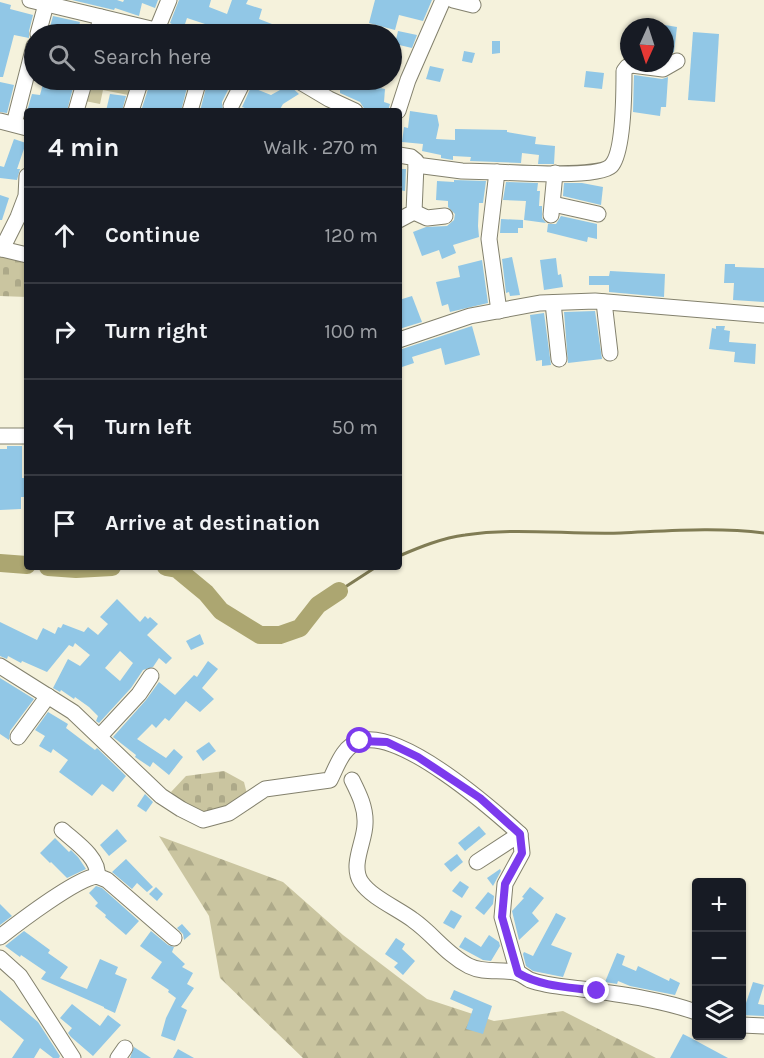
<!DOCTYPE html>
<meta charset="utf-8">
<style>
:root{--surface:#171b24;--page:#20242c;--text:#f1f3f6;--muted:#9ea1a6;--line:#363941}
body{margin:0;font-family:Karla,sans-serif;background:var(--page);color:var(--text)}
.controls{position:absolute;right:18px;bottom:18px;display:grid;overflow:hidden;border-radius:6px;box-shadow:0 2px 4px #0004}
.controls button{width:54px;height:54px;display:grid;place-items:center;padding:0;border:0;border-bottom:2px solid var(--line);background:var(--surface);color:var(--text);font:30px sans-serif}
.compass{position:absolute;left:620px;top:18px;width:54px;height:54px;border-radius:50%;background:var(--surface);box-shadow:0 2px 4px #0004;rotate:183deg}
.stop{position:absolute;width:18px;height:18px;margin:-14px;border:4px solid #7c3aed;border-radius:50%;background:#fff}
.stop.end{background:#7c3aed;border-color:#fff;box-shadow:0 2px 6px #0008}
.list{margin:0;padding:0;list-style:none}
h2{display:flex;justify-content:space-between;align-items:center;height:78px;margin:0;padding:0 24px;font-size:26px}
h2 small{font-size:20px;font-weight:400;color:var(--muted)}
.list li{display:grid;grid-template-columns:39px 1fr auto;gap:18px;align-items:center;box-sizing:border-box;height:96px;padding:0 24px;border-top:2px solid var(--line)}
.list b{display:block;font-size:22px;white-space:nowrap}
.list em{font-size:20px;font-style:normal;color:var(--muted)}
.icon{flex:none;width:33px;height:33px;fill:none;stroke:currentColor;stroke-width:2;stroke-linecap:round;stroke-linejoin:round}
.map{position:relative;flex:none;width:764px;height:1058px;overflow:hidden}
.search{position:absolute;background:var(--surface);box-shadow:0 2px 4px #0004;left:24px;top:24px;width:378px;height:66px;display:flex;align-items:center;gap:15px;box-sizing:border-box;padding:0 21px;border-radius:33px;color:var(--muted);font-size:22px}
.panel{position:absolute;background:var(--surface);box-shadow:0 2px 4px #0004;left:24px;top:108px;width:378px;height:462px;border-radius:6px}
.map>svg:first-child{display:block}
.green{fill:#cac5a0}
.forest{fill:url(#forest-firs)}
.cemetery{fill:url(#cemetery-stones)}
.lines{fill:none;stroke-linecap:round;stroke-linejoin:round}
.stream{stroke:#807c54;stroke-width:3}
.river{stroke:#aca671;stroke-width:18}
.building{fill:#91c7e6;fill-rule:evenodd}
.minor-casing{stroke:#83816d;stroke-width:17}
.minor{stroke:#fff;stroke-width:15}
.route{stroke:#7c3aed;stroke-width:8}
</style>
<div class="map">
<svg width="764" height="1058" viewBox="0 0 764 1058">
<defs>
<pattern id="forest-firs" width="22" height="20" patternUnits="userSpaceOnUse" patternTransform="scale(1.5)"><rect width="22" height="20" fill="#cac5a0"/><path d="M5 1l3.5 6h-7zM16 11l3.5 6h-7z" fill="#ada989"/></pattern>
<pattern id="cemetery-stones" width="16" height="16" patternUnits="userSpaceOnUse" patternTransform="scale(1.5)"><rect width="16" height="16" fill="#cac5a0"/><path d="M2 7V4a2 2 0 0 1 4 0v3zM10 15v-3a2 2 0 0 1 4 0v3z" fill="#ada989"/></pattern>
</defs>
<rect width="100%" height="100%" fill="#f5f2dc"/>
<path class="green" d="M 90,80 L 137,80 L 133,96 L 103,90 L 100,104 L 85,101 Z"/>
<path class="forest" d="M 159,836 L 283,882 L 343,935 L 427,999 L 494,1021 L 563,1011 L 656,1058 L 303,1058 L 220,978 L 209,916 Z"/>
<g class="cemetery">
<path d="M 0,254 L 27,262 L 27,297 L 0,296 Z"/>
<path d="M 224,771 L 244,782 L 247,794 L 209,816 L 187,808 L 171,792 L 186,776 Z"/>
</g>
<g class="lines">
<g class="stream">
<path d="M 399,556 C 420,547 442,538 465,535 C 516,527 570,535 621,533 C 669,531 716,527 764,533"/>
<path d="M 339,591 L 376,567"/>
</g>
<g class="river">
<path d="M 0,563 L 27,565"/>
<path d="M 48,567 L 76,569 L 112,567"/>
<path d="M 166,567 L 177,569 L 206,593 L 221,611 L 260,635 L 280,635 L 300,628 L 318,605 L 339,591"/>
</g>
</g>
<g class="building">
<path d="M 72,0 L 117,0 L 123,2 L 124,0 L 158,0 L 155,8 L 142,3 L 139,16 L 115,8 L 114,10 Z"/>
<path d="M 179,0 L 211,0 L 209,7 L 227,14 L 232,0 L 248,0 L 246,4 L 262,9 L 259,19 L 298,34 L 208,34 L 202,32 L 205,24 L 187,18 L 183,30 L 170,23 Z"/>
<path d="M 375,0 L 432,0 L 423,21 L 399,15 L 395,30 L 369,23 Z"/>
<path d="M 0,2 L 11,5 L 10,9 L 33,15 L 29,31 L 29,38 L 14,35 L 3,77 L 0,77 Z"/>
<path d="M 53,16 L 80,22 L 77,34 L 48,34 Z"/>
<path d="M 665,25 L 677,27 L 674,52 L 665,57 Z"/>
<path d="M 108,29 L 132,34 L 107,34 Z"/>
<path d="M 398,31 L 417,35 L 412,48 L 395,44 Z"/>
<path d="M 693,32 L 719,34 L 715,102 L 688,100 Z"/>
<path d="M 492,41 L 500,41 L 500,53 L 492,54 Z"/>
<path d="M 464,51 L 475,53 L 472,63 L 462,61 Z"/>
<path d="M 430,66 L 444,69 L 440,82 L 426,79 Z"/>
<path d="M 586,71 L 604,73 L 602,89 L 584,87 Z"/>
<path d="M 634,75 L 662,79 L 668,77 L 666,107 L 661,107 L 660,116 L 633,112 Z"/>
<path d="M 44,80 L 75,80 L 67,111 L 27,111 L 32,94 L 40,95 Z"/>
<path d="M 151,80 L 189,80 L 181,111 L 141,111 Z"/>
<path d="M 208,80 L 233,80 L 222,102 L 223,111 L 200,111 Z"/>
<path d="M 0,82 L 14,85 L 7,113 L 0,112 Z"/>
<path d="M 289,85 L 299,94 L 283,104 L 279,111 L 253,111 L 242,107 L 251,87 L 271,95 Z"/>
<path d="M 368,86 L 385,89 L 384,102 L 390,104 L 388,111 L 365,110 L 360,102 L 340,93 L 340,89 L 354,90 L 354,88 L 367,90 Z"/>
<path d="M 110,94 L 126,96 L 122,111 L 106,111 Z"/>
<path d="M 410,111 L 437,115 L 439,125 L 436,139 L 455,140 L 455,129 L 507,130 L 507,132 L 536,137 L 535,144 L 555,146 L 554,164 L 538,164 L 539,155 L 522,153 L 521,163 L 470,161 L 471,157 L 453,156 L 453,160 L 441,158 L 441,155 L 422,151 L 423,144 L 402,142 L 404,127 L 408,128 Z"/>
<path d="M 14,139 L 26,143 L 17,169 L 20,169 L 17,180 L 0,178 L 0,166 L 4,167 Z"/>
<path d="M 400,169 L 406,169 L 405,191 L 399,190 Z"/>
<path d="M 454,180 L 486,181 L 483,203 L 479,203 L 478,226 L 479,237 L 453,245 L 456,253 L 442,259 L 439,250 L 422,256 L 413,232 L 426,227 L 447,226 L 454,220 L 455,214 L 448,207 L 448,201 L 436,200 L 437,181 L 454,182 Z"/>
<path d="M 506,182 L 538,183 L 537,191 L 540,191 L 539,206 L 542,206 L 542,218 L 546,223 L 524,220 L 526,201 L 503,200 Z"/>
<path d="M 564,183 L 582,183 L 603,187 L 601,205 L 563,196 Z"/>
<path d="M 0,195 L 9,198 L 2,220 L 0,220 Z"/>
<path d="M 561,216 L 597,224 L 597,239 L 588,237 L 587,242 L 547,232 L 548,224 L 556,224 Z"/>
<path d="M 501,219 L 523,220 L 523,228 L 518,228 L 518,233 L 500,233 Z"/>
<path d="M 512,257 L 520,295 L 510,296 L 509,292 L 506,293 L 502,259 Z"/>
<path d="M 556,258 L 558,275 L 561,274 L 563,287 L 544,290 L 540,260 Z"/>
<path d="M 482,260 L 488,303 L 450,312 L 448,304 L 442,306 L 436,282 L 460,277 L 458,266 Z"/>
<path d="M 725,264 L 735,264 L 735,267 L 764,268 L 764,302 L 733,300 L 734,283 L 724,283 Z"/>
<path d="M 610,271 L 665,274 L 664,297 L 609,292 L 609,285 L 589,285 L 589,276 L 609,276 Z"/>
<path d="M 412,296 L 422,322 L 399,329 L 399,300 Z"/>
<path d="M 595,311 L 602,359 L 568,363 L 564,312 Z"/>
<path d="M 544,313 L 551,365 L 542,366 L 542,360 L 536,361 L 530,315 Z"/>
<path d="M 472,326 L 480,355 L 445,365 L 441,348 L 412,357 L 414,363 L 399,368 L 399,350 Z"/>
<path d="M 716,326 L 725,326 L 724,330 L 730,331 L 729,342 L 756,344 L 755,364 L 734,362 L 735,352 L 709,349 L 712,328 L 716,329 Z"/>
<path d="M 7,446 L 22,446 L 22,478 L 27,478 L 27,497 L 21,497 L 21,509 L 0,510 L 0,449 L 7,449 Z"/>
<path d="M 117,599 L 140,622 L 145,616 L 148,619 L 150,617 L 158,624 L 147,635 L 172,658 L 166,664 L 159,658 L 153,667 L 143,670 L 131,688 L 99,723 L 96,721 L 98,716 L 89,707 L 75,697 L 74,699 L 61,690 L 60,692 L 53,688 L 68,659 L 80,666 L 90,655 L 75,643 L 73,647 L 69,645 L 47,672 L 22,661 L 21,663 L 8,656 L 7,659 L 0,656 L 0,622 L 37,640 L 43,628 L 55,634 L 58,627 L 61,628 L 63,624 L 84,632 L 88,627 L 98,635 L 108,624 L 100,617 ZM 120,651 L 133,663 L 120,681 L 105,668 Z"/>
<path d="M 200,634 L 204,644 L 191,650 L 186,641 Z"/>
<path d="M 208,661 L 218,669 L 202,688 L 214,699 L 200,712 L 186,701 L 169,721 L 165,718 L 156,728 L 152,724 L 137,739 L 166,758 L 174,749 L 183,757 L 169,775 L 153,762 L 150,767 L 135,757 L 136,755 L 113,737 L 146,700 L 159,682 L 175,695 L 194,675 L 197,677 Z"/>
<path d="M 0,678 L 34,699 L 10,731 L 9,740 L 0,734 Z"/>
<path d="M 48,712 L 68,724 L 66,728 L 95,750 L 97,748 L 126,776 L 113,792 L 102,784 L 92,796 L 59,772 L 68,760 L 53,749 L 51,753 L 39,746 L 45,736 L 35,730 Z"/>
<path d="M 209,742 L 216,751 L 203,761 L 196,751 Z"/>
<path d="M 145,794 L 153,802 L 146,812 L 137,806 Z"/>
<path d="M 479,826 L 486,834 L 465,851 L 458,843 Z"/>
<path d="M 117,829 L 127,841 L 109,856 L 100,845 Z"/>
<path d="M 55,838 L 69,852 L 71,850 L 78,857 L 86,869 L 67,878 L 51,862 L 50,863 L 40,853 Z"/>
<path d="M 457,854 L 463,862 L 451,872 L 444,864 Z"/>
<path d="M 126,859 L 153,887 L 147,892 L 137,883 L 132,889 L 112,872 Z"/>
<path d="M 500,869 L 501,871 L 493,886 L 487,878 Z"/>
<path d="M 460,881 L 469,887 L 462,898 L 452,891 Z"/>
<path d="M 96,886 L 102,888 L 139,921 L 126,935 L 105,917 L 106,915 L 95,906 L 98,903 L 89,893 Z"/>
<path d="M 156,887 L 163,894 L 157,901 L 149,894 Z"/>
<path d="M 530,887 L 544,898 L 532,913 L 539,921 L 519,940 L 512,911 L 524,898 L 522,897 Z"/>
<path d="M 488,892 L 494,896 L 493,904 L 484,915 L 475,908 Z"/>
<path d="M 0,904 L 12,916 L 0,925 Z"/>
<path d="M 451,910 L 462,916 L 454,929 L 443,923 Z"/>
<path d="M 556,913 L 566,918 L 551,945 L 572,953 L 563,977 L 533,971 L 526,966 L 523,954 L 524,952 L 533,956 Z"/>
<path d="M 182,924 L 191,934 L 184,940 L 183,934 L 177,928 Z"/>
<path d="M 24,931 L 50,950 L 48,953 L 68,967 L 60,978 L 87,989 L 100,959 L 118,967 L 115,974 L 127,979 L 115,1013 L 104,1008 L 104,1007 L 41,979 L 46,972 L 21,955 L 20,957 L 5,946 Z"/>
<path d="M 151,931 L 168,945 L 174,947 L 172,952 L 185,964 L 182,967 L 193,973 L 187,984 L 194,988 L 181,1007 L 187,1010 L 175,1041 L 161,1036 L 166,1018 L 176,998 L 168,992 L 169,990 L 151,978 L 162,962 L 140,946 Z"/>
<path d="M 489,935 L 499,942 L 500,946 L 491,961 L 483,960 L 459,947 L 465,937 L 481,947 Z"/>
<path d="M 396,938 L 405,944 L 402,949 L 415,961 L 403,975 L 394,967 L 398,963 L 385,954 Z"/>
<path d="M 617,953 L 625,956 L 622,965 L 636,971 L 638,966 L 669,981 L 670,978 L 680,983 L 675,995 L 630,986 L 618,981 L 617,984 L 605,982 Z"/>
<path d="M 753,982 L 764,985 L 758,1004 L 764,1005 L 764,1016 L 741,1015 L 741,1008 L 744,1009 Z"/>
<path d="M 0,990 L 38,1022 L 60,1056 L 59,1058 L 53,1058 L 40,1048 L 34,1058 L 12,1058 L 24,1040 L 0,1020 Z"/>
<path d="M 454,990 L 492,1006 L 483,1034 L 466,1029 L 473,1009 L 450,999 Z"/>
<path d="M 72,1004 L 100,1026 L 108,1015 L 121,1025 L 93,1056 L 71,1037 L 68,1033 L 72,1028 L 60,1018 Z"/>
<path d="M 683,1034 L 689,1037 L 728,1058 L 670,1058 Z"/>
<path d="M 134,1047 L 151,1058 L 130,1058 Z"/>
<path d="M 178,1049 L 194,1058 L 173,1058 Z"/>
</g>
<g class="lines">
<g class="minor-casing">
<g id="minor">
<path d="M 30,0 L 172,34"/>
<path d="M 453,0 L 473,5"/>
<path d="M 38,34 L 46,4"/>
<path d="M 97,34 L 101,17"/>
<path d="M 155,34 L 169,0"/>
<path d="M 297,80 L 329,99 L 355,111"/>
<path d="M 231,106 L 244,80"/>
<path d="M 76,111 L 85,80"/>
<path d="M 131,111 L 141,80"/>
<path d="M 190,111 L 199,80"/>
<path d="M 398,111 L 408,80 L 443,0"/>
<path d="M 0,121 L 27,128"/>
<path d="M 14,124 L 34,46"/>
<path d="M 399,155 L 411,157 L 416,161 L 416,165 L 414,212 L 399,220"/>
<path d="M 416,165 L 462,171 L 497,172"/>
<path d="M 553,204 L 598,214"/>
<path d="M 414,212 L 427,218 L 445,216"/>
<path d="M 551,215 L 555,173"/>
<path d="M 0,248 L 2,249 L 18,217 L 26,196 L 27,176"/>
<path d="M 2,249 L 27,255"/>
<path d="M 604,302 L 610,353"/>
<path d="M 553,303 L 559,359"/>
<path d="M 499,311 L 489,239 L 497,172 C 516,173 599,178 611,166 C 624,153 624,90 624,71 L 627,67 L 632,65 L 663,69 L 677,61"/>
<path d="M 399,340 L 470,316 L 540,303 L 595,301 L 764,315"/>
<path d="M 0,436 L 27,436"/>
<path d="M 0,666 L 73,712 L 161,796 L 181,809 L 203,820 L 229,813 L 265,789 L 330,780 C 337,766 343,746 360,741 C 401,729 490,807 520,834 L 522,853 L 505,884 L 502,917 L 518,973"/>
<path d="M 100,736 L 139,694 L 151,676"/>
<path d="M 18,737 L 48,696"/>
<path d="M 352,780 C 359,794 366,808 365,824 C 365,841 350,865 361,882 C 372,898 397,908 413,920 C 433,934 447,955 469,966 C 485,974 502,968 518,973 C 523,975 526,978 530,980 C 549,987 570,987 589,990 C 625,995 662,1000 696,1012"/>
<path d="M 62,830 C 74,841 100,858 97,876"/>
<path d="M 477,862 L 520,834"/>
<path d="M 0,937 C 18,923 77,878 97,876 L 107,880 L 174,938"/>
<path d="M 0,958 L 20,976 L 73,1058"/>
<path d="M 742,1025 L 764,1026"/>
<path d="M 118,1058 L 125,1048"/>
</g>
</g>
<use href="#minor" class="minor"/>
</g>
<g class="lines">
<path class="route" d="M 360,741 L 387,742 L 418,757 L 480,798 L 520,834 L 522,853 L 505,884 L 502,917 L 518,973 C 542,987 570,987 597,991"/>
</g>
</svg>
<div class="controls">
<button>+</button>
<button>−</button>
<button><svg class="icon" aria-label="layers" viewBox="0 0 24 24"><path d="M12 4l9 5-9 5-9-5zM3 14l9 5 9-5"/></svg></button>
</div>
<svg class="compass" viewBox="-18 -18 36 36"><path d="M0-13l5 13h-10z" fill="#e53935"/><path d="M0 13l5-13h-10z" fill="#9ea1a6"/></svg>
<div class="stop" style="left:360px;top:741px"></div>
<div class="stop end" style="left:597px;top:991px"></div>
<div class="search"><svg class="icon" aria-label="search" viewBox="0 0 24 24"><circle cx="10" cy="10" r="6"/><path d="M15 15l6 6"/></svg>Search here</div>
<section class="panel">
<h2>4 min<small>Walk · 270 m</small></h2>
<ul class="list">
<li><svg class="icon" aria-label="ahead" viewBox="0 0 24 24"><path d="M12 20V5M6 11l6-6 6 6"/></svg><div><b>Continue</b></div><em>120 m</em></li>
<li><svg class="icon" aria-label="right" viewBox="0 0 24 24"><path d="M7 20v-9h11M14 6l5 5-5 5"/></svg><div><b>Turn right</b></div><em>100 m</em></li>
<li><svg class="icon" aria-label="left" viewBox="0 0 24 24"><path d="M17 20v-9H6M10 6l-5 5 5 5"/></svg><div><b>Turn left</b></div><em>50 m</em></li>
<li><svg class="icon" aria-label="arrive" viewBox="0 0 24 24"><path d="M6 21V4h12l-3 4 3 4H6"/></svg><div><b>Arrive at destination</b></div></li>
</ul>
</section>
</div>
